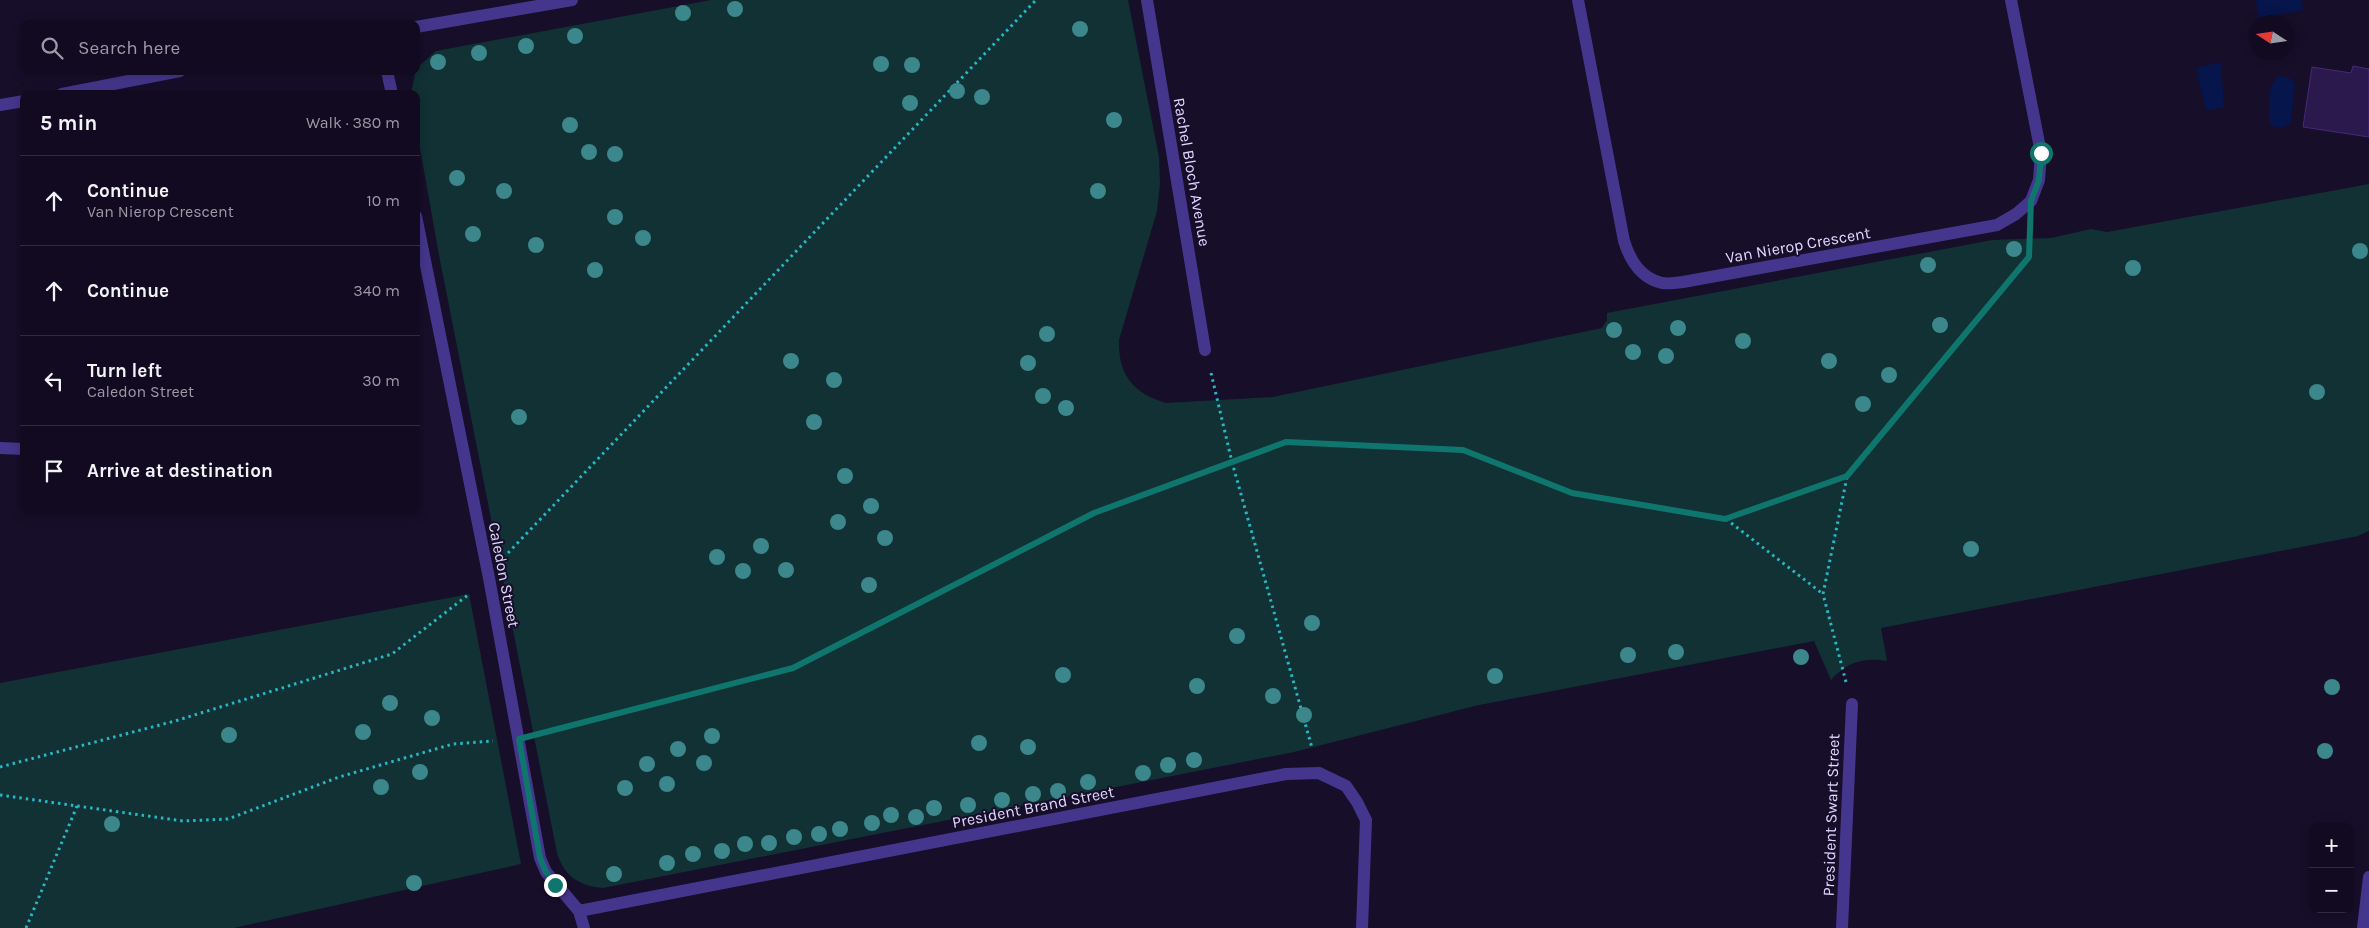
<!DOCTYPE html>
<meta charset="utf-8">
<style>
:root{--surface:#110a20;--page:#1e182d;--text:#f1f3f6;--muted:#9c9aa5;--line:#302b3e}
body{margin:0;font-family:Karla,sans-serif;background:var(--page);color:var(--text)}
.controls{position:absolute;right:15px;bottom:15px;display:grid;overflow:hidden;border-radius:10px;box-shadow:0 2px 12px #0003}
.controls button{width:45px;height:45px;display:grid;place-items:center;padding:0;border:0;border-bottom:1px solid var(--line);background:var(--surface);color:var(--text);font:25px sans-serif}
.compass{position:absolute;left:2249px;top:15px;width:45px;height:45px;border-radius:50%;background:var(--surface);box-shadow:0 2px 12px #0003;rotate:282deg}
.stop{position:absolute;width:15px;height:15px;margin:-11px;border:4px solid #0f766e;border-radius:50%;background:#fff}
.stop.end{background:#0f766e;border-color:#fff;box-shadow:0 1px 5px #0008}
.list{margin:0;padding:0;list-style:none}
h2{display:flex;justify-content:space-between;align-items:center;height:65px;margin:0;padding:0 20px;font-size:21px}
h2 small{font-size:16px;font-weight:400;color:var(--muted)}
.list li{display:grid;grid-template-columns:32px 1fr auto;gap:15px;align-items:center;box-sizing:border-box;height:90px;padding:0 20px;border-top:1px solid var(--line)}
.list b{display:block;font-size:19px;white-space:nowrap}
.list p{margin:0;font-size:16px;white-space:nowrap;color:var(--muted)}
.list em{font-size:16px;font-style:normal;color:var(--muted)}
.icon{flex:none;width:28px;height:28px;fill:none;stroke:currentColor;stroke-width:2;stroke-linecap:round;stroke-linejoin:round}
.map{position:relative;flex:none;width:2369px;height:928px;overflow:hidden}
.search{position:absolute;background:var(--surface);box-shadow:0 2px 12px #0003;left:20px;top:20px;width:400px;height:55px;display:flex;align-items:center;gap:12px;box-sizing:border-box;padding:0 18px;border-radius:10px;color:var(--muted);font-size:19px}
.panel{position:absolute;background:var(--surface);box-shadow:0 2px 12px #0003;left:20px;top:90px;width:400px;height:425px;border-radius:10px}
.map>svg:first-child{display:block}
.green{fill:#113135}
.water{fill:#06154b}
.building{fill:#2b194d;stroke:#45297a}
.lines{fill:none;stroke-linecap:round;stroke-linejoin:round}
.path{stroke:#26b8c4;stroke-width:3;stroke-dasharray:2.5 4;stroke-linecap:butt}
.minor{stroke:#45368d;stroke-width:12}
.tree{fill:#3b878b}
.route{stroke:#0f766e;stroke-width:6}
.labels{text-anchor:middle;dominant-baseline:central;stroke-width:4;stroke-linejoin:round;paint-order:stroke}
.street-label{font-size:16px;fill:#e1d7ff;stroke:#170e2a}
</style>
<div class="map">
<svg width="2369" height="928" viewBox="0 0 2369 928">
<rect width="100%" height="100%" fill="#170e2a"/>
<g class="green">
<path d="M 711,0 L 1128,0 L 1159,157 L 1160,184 L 1157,211 L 1119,340 C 1118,375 1133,393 1166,403 L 1273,397 L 1602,328 L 1607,320 L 1607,313 L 1992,240 L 2051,238 L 2091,229 L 2107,232 L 2369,184 L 2369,531 L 2358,536 L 1881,628 L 1887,661 C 1863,657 1847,662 1831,680 L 1814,641 L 1479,705 L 1294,752 L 603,888 C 579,886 564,876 557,853 L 439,255 L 416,126 L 416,94 L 411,94 L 416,69 L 436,51 Z"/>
<path d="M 469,594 L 521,864 L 234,928 L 0,928 L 0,683 Z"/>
</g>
<g class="water">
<path d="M 2256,0 L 2302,0 L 2303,10 L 2259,18 Z"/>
<path d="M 2221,62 L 2224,108 L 2206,110 L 2196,68 Z"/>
<path d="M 2280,76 L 2289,77 L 2295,84 L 2291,122 C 2285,129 2275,129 2269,123 C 2270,110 2266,82 2280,76 Z"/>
</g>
<path class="building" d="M 2353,66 L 2369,69 L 2369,137 L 2303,127 L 2312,67 L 2351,73 Z"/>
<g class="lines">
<g class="path">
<path d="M 1211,373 L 1232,462 L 1312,748"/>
<path d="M 1726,519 L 1823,594"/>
<path d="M 508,553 L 1036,0"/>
<path d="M 1846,682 L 1823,594 L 1847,477 L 2029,257 L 2030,234"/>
<path d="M 541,734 L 793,667 L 1094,513 L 1287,442 L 1463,450 L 1572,493 L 1725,519 L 1847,477"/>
<path d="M 0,767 L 175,721 L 392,654 L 468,595"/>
<path d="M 0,795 L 183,821 L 228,819 L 339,777 L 453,744 L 493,741"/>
<path d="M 26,928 L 77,806"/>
</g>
<g class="minor">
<path d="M 1147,0 L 1205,350"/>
<path d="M 1578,0 L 1624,241 C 1630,260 1640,278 1662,283 C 1668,284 1676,283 1683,282 L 1997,225 L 2016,214 L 2031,201 L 2039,180 L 2041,153 L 2011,0"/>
<path d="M 416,27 L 572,0"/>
<path d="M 387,71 L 392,94"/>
<path d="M 62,94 L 180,71"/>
<path d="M 0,105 L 24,101"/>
<path d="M 416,216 L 489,578 L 540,858 L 546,872 L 579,911 L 584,928"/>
<path d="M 0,448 L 24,449"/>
<path d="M 579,911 L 1286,774 L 1319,773 L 1346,786 L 1357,802 L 1366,820 L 1362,928"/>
<path d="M 1842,928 L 1852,704"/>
<path d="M 2363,928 L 2369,877"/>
</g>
</g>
<g class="tree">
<circle cx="735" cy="9" r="8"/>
<circle cx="683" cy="13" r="8"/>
<circle cx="1080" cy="29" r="8"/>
<circle cx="575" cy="36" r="8"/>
<circle cx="526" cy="46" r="8"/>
<circle cx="479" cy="53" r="8"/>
<circle cx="438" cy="62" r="8"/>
<circle cx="881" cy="64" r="8"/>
<circle cx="912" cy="65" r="8"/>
<circle cx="957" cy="91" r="8"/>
<circle cx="982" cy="97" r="8"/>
<circle cx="910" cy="103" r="8"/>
<circle cx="1114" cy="120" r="8"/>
<circle cx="570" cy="125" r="8"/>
<circle cx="589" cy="152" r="8"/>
<circle cx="615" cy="154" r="8"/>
<circle cx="457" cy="178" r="8"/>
<circle cx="504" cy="191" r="8"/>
<circle cx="1098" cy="191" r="8"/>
<circle cx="615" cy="217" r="8"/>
<circle cx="473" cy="234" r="8"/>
<circle cx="643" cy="238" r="8"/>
<circle cx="536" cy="245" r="8"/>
<circle cx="2014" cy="249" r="8"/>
<circle cx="2360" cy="251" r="8"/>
<circle cx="1928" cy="265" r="8"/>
<circle cx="2133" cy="268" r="8"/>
<circle cx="595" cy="270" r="8"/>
<circle cx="1940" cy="325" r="8"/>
<circle cx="1678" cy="328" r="8"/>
<circle cx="1614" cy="330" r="8"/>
<circle cx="1047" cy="334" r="8"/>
<circle cx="1743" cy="341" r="8"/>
<circle cx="1633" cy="352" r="8"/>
<circle cx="1666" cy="356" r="8"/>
<circle cx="791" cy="361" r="8"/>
<circle cx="1829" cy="361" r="8"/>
<circle cx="1028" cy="363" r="8"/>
<circle cx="1889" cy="375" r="8"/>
<circle cx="834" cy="380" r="8"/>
<circle cx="2317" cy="392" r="8"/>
<circle cx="1043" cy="396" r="8"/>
<circle cx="1863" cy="404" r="8"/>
<circle cx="1066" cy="408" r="8"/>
<circle cx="519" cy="417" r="8"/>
<circle cx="814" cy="422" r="8"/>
<circle cx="845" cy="476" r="8"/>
<circle cx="871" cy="506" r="8"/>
<circle cx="838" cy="522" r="8"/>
<circle cx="885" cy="538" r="8"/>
<circle cx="761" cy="546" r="8"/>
<circle cx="1971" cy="549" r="8"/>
<circle cx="717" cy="557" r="8"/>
<circle cx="786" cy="570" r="8"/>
<circle cx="743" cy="571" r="8"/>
<circle cx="869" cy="585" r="8"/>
<circle cx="1312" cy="623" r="8"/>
<circle cx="1237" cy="636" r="8"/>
<circle cx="1676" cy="652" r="8"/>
<circle cx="1628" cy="655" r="8"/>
<circle cx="1801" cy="657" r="8"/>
<circle cx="1063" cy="675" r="8"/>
<circle cx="1495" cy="676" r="8"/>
<circle cx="1197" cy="686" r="8"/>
<circle cx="2332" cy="687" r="8"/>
<circle cx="1273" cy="696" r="8"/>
<circle cx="390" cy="703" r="8"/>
<circle cx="1304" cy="715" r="8"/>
<circle cx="432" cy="718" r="8"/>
<circle cx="363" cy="732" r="8"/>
<circle cx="229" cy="735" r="8"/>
<circle cx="712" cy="736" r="8"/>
<circle cx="979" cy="743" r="8"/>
<circle cx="1028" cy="747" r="8"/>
<circle cx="678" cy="749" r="8"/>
<circle cx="2325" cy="751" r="8"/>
<circle cx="1194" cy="760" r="8"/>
<circle cx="704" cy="763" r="8"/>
<circle cx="647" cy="764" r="8"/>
<circle cx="1168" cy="765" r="8"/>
<circle cx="420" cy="772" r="8"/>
<circle cx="1143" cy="773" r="8"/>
<circle cx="1088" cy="782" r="8"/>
<circle cx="667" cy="784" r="8"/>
<circle cx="381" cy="787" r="8"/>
<circle cx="625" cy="788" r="8"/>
<circle cx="1058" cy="791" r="8"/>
<circle cx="1033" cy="794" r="8"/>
<circle cx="1002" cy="800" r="8"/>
<circle cx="968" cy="805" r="8"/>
<circle cx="934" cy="808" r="8"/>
<circle cx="891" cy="815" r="8"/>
<circle cx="916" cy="817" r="8"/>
<circle cx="872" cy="823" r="8"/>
<circle cx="112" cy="824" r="8"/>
<circle cx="840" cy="829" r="8"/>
<circle cx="819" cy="834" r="8"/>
<circle cx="794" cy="837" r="8"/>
<circle cx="769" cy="843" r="8"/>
<circle cx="745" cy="844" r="8"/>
<circle cx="722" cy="851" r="8"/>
<circle cx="693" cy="854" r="8"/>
<circle cx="667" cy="863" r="8"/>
<circle cx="614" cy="874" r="8"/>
<circle cx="414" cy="883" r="8"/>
</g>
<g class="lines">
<path class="route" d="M 555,885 L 546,872 L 540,858 L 519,739 L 793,668 L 1094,513 L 1286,442 L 1463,450 L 1572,493 L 1725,519 L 1847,476 L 2029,257 L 2031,201 L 2039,180 L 2041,153"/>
</g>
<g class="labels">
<g class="street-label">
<text transform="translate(1192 172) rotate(80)">Rachel Bloch Avenue</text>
<text transform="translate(1798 245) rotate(-10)">Van Nierop Crescent</text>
<text transform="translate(504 575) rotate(79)">Caledon Street</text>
<text transform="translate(1033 807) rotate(-11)">President Brand Street</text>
<text transform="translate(1831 815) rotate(-88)">President Swart Street</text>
</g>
</g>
</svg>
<div class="controls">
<button>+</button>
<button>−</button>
</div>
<svg class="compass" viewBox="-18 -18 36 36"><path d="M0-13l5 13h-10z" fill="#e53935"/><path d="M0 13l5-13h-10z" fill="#9c9aa5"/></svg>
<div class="stop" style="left:2041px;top:153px"></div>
<div class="stop end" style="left:555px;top:885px"></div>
<div class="search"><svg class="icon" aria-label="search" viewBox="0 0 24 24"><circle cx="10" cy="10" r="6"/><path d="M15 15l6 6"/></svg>Search here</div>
<section class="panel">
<h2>5 min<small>Walk · 380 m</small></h2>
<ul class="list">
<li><svg class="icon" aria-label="ahead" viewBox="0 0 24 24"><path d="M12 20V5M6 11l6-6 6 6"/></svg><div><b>Continue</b><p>Van Nierop Crescent</p></div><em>10 m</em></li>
<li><svg class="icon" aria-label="ahead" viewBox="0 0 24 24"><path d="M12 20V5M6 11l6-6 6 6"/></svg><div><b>Continue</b></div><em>340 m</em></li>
<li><svg class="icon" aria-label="left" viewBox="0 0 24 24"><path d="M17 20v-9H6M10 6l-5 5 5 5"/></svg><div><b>Turn left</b><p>Caledon Street</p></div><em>30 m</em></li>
<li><svg class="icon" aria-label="arrive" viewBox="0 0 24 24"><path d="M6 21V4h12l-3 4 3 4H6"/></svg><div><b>Arrive at destination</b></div></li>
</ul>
</section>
</div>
